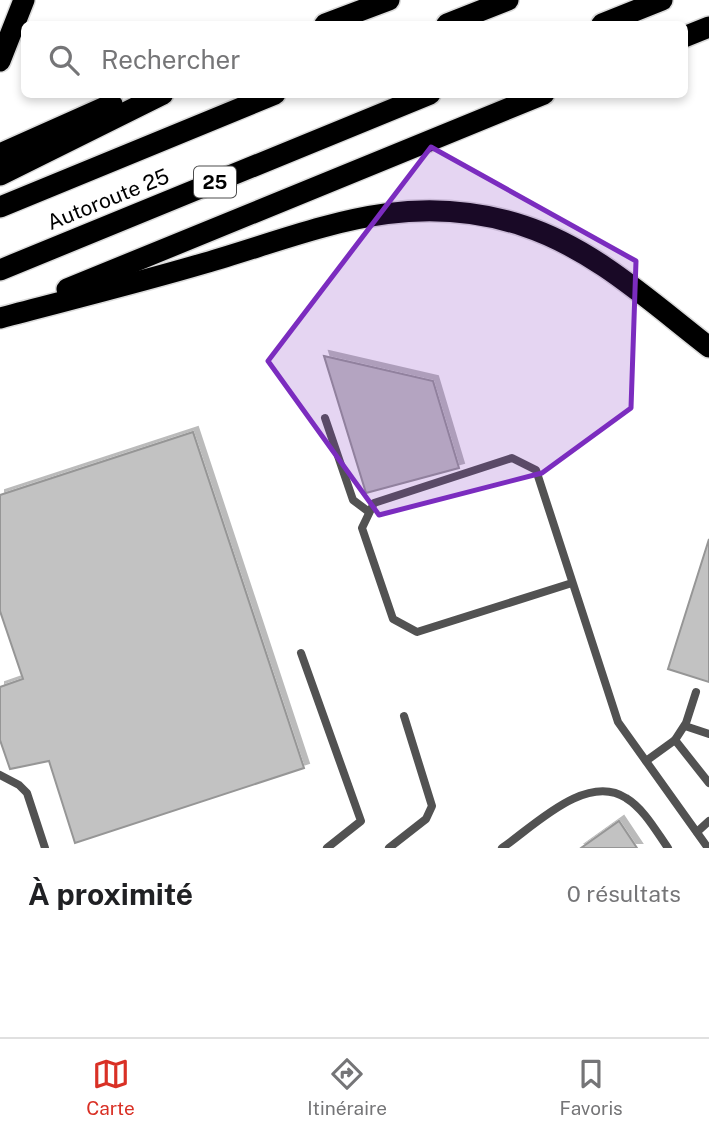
<!DOCTYPE html>
<html lang="fr">
<meta charset="utf-8">
<style>
:root{--surface:#fff;--page:#f6f6f6;--text:#202124;--muted:#757577;--line:#e0e0e0;--accent:#d93025}
body{margin:0;font-family:"Public Sans",sans-serif;background:var(--page);color:var(--text)}
.list{margin:0;padding:0;list-style:none}
h2{display:flex;justify-content:space-between;align-items:center;height:91px;margin:0;padding:0 28px;font-size:30px}
h2 small{font-size:23px;font-weight:400;color:var(--muted)}
.icon{flex:none;width:38px;height:38px;fill:none;stroke:currentColor;stroke-width:2;stroke-linecap:round;stroke-linejoin:round}
.map{position:relative;flex:none;width:709px;height:848px;overflow:hidden}
.search{position:absolute;background:var(--surface);box-shadow:0 4px 10px #0003;left:21px;right:21px;top:21px;height:77px;display:flex;align-items:center;gap:18px;box-sizing:border-box;padding:0 24px;border-radius:10px;color:var(--muted);font-size:26px}
.sheet{height:189px;background:var(--surface)}
nav{display:flex;justify-content:space-around;align-items:center;box-sizing:border-box;height:98px;border-top:2px solid var(--line);background:var(--surface);font-size:19px;color:var(--muted)}
nav a{display:grid;justify-items:center;gap:4px}
nav .on{color:var(--accent)}
.map>svg:first-child{display:block}
.building{fill:#c2c2c2;stroke:#969696;stroke-width:2;filter:url(#shadow)}
.lines{fill:none;stroke-linecap:round;stroke-linejoin:round}
.motorway-casing{stroke:#dbdbdb;stroke-width:24}
.service{stroke:#525252;stroke-width:8}
.motorway{stroke:#000;stroke-width:21}
.marked{fill:#7b2cbf;fill-opacity:0.2;stroke:#7b2cbf;stroke-width:5;stroke-linejoin:round}
.labels{text-anchor:middle;dominant-baseline:central;stroke-width:6;stroke-linejoin:round;paint-order:stroke}
.shield{fill:#fff;stroke:#4c4c4c;stroke-width:2}
.shield-label{font-size:19px;font-weight:bold;fill:#000}
.street-label{font-size:21px;fill:#000;stroke:#fff}
</style>
<div class="map">
<svg width="709" height="848" viewBox="0 0 709 848">
<defs>
<filter id="shadow"><feDropShadow dx="5" dy="-5" stdDeviation="0" flood-color="#0004"/></filter>
</defs>
<rect width="100%" height="100%" fill="#fff"/>
<g class="building">
<path d="M 324,356 L 433,381 L 459,468 L 366,493 Z"/>
<path d="M 193,432 L 304,768 L 75,843 L 49,761 L 10,769 L 0,740 L 0,687 L 23,679 L 0,611 L 0,495 Z"/>
<path d="M 709,539 L 709,682 L 668,669 Z"/>
<path d="M 619,821 L 637,848 L 581,848 Z"/>
</g>
<g class="lines">
<g class="motorway-casing">
<g id="motorway">
<path d="M 325,24 L 389,0"/>
<path d="M 447,24 L 508,0"/>
<path d="M 602,24 L 662,0"/>
<path d="M 684,37 L 709,27"/>
<path d="M 0,61 L 24,0"/>
<path d="M 0,154 L 112,104"/>
<path d="M 0,175 L 163,94"/>
<path d="M 0,207 L 275,94"/>
<path d="M 0,270 L 430,94"/>
<path d="M 67,289 L 544,94"/>
<path d="M 0,318 C 68,300 137,283 205,263 C 315,231 406,187 524,226 C 594,249 651,302 709,347"/>
</g>
</g>
<g class="service">
<path d="M 325,418 L 353,500 L 369,512"/>
<path d="M 572,583 L 417,632 L 393,619 L 362,528 L 374,503 L 512,458 L 536,470 L 618,722 L 708,848"/>
<path d="M 301,653 L 361,821 L 327,848"/>
<path d="M 685,726 L 709,734"/>
<path d="M 675,740 L 686,723 L 696,692"/>
<path d="M 646,761 L 675,740 L 709,783"/>
<path d="M 0,775 L 19,785 L 27,793 L 45,848"/>
<path d="M 697,832 L 709,821"/>
<path d="M 389,848 L 426,819 L 432,806 L 404,716"/>
<path d="M 502,848 C 533,827 586,772 626,798 C 644,809 656,831 668,848"/>
</g>
<use href="#motorway" class="motorway"/>
</g>
<path class="marked" d="M 431,147 L 636,261 L 631,408 L 542,473 L 379,515 L 268,361 Z"/>
<g class="labels">
<rect class="shield" x="194" y="166.5" width="42" height="31" rx="5"/>
<g class="shield-label">
<text x="215" y="182">25</text>
</g>
<g class="street-label">
<text transform="translate(108 199) rotate(-22)">Autoroute 25</text>
</g>
</g>
</svg>
<div class="search"><svg class="icon" aria-label="search" viewBox="0 0 24 24"><circle cx="10" cy="10" r="6"/><path d="M15 15l6 6"/></svg>Rechercher</div>
</div>
<section class="sheet">
<h2>À proximité<small>0 résultats</small></h2>
<ul class="list">
</ul>
</section>
<nav>
<a class="on"><svg class="icon" aria-label="map" viewBox="0 0 24 24"><path d="M3 6l6-2 6 2 6-2v14l-6 2-6-2-6 2zM9 4v14M15 6v14"/></svg>Carte</a>
<a><svg class="icon" aria-label="directions" viewBox="0 0 24 24"><path d="M12 3l9 9-9 9-9-9zM9 14v-3h6M13 9l2 2-2 2"/></svg>Itinéraire</a>
<a><svg class="icon" aria-label="saved" viewBox="0 0 24 24"><path d="M7 4h10v16l-5-4-5 4z"/></svg>Favoris</a>
</nav>
